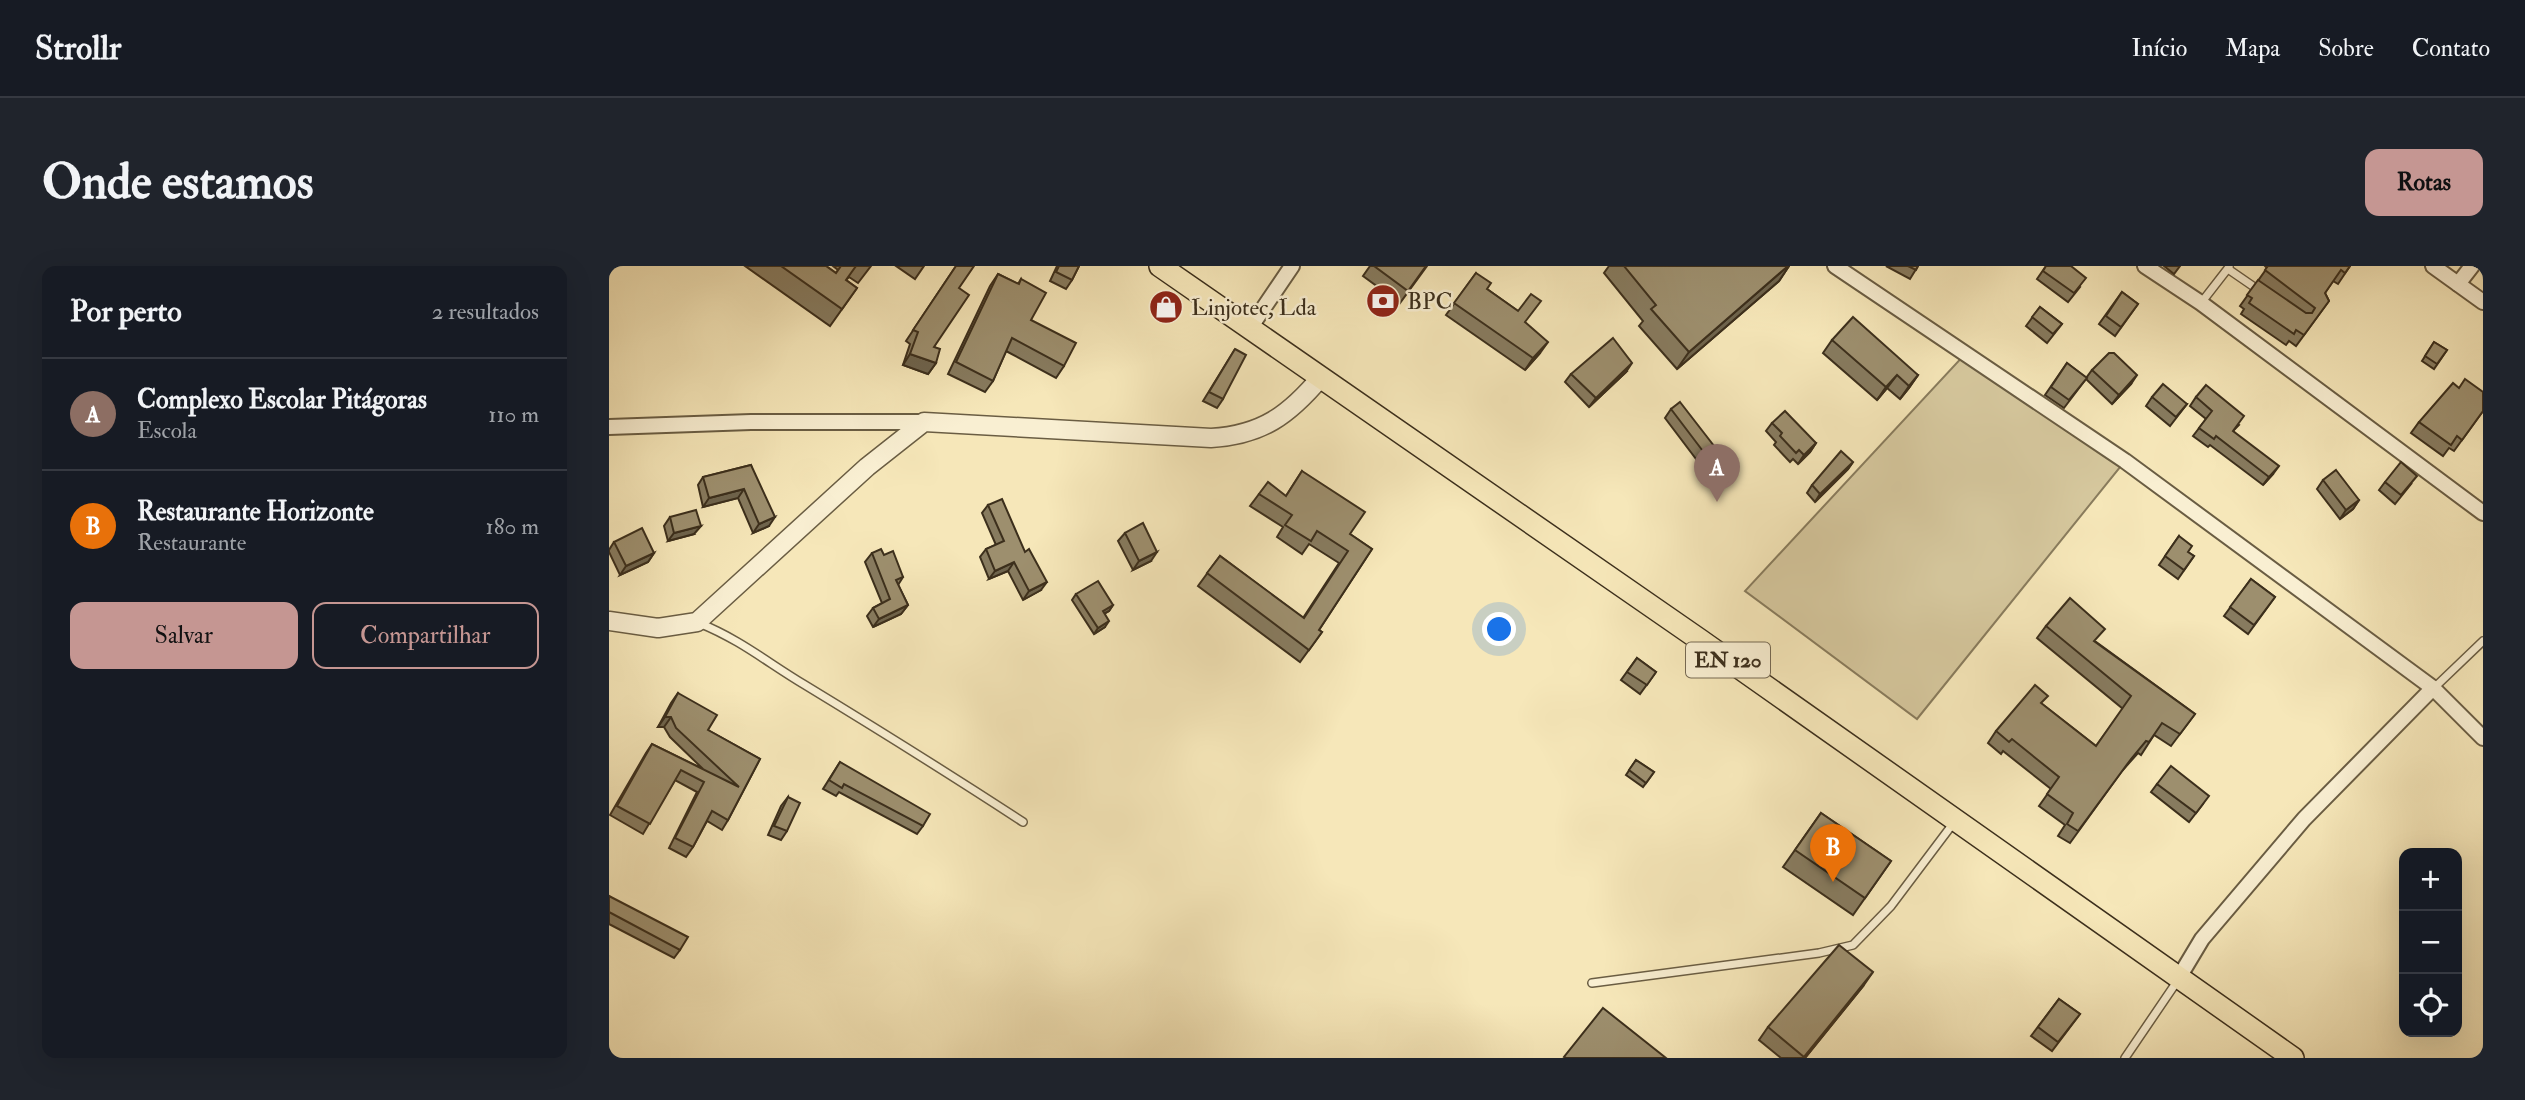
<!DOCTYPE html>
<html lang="pt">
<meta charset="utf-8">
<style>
:root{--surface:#171b24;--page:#20242c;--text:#f1f3f6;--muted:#9ea1a6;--line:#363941;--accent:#c59692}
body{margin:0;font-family:"IM FELL Double Pica",serif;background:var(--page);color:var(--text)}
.controls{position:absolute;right:21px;bottom:21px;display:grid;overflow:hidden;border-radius:14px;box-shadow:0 7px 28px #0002}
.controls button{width:63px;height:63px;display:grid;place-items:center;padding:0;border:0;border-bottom:2px solid var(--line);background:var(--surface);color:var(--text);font:35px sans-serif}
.you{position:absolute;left:891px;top:364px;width:24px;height:24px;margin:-18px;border:5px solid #fff;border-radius:50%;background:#1a73e8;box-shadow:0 0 0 10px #1a73e833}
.badge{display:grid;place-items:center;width:46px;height:46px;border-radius:50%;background:var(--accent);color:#fff;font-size:23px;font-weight:700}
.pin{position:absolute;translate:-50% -58px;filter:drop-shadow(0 2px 4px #0008)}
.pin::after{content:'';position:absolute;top:37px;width:24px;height:21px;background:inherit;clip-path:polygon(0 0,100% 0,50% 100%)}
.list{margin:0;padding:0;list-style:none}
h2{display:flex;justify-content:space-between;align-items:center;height:91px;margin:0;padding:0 28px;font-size:30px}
h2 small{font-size:23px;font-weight:400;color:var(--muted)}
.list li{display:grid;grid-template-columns:46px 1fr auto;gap:21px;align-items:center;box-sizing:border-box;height:112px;padding:0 28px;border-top:2px solid var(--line)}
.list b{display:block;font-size:26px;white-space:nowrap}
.list p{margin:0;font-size:23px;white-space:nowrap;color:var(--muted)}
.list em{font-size:23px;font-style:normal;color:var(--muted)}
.actions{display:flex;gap:14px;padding:21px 28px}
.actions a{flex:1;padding:16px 0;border:2px solid var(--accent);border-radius:14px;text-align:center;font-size:24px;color:var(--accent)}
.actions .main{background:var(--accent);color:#111}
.icon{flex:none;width:38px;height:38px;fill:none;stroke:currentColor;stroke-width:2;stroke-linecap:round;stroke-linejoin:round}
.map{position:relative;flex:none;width:1874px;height:792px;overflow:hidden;border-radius:14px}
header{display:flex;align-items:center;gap:42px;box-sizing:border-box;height:98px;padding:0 35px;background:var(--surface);border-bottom:2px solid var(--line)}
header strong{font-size:33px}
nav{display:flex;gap:38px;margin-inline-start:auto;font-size:24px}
.intro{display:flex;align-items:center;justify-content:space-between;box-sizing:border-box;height:168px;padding:0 42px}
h1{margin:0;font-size:49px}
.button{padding:18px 32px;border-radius:14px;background:var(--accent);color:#111;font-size:24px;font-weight:700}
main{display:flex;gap:42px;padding:0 42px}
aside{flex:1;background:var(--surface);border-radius:14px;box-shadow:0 7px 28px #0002}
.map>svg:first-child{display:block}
.green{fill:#d6c89e;stroke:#897c5d;stroke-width:2}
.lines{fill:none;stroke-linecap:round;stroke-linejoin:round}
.service-casing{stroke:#6a5d43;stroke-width:10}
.minor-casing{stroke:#6a5d43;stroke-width:18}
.tertiary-casing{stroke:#6a5d43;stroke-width:21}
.primary-casing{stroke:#3c2f1c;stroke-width:24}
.service{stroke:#f9efd2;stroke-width:7}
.minor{stroke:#f9efd2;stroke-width:14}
.tertiary{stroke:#f9efd2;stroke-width:18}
.primary{stroke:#f6e7b9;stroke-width:21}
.wall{fill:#877b5f;stroke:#3c2f1c;stroke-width:2}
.shaded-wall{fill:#6e644d;stroke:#3c2f1c;stroke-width:2}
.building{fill:#9d8f6e;stroke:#3c2f1c;stroke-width:2}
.labels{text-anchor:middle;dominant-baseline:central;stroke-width:5;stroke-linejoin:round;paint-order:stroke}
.shield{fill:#f9efd2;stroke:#756953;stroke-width:2}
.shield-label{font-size:21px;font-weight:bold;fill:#3c2f1c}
.poi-label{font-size:23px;fill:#3c2f1c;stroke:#f9efd2;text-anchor:start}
</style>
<header>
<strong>Strollr</strong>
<nav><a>Início</a><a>Mapa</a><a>Sobre</a><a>Contato</a></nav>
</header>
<div class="intro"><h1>Onde estamos</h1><a class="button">Rotas</a></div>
<main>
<aside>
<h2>Por perto<small>2 resultados</small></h2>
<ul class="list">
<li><span class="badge" style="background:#8d6e63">A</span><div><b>Complexo Escolar Pitágoras</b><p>Escola</p></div><em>110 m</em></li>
<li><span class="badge" style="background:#e8710a">B</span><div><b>Restaurante Horizonte</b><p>Restaurante</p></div><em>180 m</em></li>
</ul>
<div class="actions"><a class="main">Salvar</a><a>Compartilhar</a></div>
</aside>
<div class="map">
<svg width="1874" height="792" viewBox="0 0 1874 792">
<rect width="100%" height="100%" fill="#f6e7b9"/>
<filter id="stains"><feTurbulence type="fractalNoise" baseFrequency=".00286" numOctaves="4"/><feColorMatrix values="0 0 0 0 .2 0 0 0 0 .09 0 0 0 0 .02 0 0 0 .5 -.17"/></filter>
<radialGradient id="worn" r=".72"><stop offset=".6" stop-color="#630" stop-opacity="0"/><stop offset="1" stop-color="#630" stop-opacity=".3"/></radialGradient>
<path class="green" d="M 1357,87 L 1516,195 L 1308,453 L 1136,325 Z"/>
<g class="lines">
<g class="service-casing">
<g id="service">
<path d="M 1619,3 L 1651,25"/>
<path d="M 1592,37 L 1620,1"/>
<path d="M 90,357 C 132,374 159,397 196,419 C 270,464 342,509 414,556"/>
<path d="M 1825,422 L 1874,375"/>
<path d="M 983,717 L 1210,687 L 1244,679 L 1282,640 L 1346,555"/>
<path d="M 1516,792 L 1569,714"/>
</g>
</g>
<g class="minor-casing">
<g id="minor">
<path d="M 1226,0 L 1516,195 L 1824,422 L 1874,472"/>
<path d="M 1536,0 L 1592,37 L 1874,247"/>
<path d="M 1824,0 L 1874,36"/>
<path d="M 1849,18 L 1863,0"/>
<path d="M 641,62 L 683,0"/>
<path d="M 0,161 L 142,156 L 315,156"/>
<path d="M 1569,713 L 1593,673 L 1695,553 L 1824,422"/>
</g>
</g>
<g class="tertiary-casing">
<path id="tertiary" d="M 0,355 L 49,362 L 88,356 L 258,201 L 315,156 L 602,172 C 653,169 680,149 712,111"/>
</g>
<g class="primary-casing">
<path id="primary" d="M 551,0 L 1091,374 L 1684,792"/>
</g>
<use href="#service" class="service"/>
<use href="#minor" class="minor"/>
<use href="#tertiary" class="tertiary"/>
<use href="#primary" class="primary"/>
</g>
<g class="wall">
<path d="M 136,0 L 217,0 L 227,7 L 229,4 L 224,0 L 262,0 L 249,17 L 240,11 L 237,14 L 248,22 L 221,60 Z"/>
<path d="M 287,0 L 315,0 L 306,13 Z"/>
<path d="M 347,0 L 350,22 L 325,81 L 327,97 L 319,108 L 294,99 L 301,78 L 297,75 Z"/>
<path d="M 448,0 L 470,0 L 463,14 L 457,23 L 441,15 Z"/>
<path d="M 761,0 L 818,0 L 791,37 L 754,10 Z"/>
<path d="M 1000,0 L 1180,0 L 1170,15 L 1068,103 L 1030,60 L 1034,55 L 995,7 Z"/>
<path d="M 1277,0 L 1309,0 L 1301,13 Z"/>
<path d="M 1437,0 L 1471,21 L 1459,36 L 1428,13 Z"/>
<path d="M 1555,0 L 1571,0 L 1565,8 Z"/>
<path d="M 1656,0 L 1741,0 L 1729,18 L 1724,15 L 1716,27 L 1720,35 L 1687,80 L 1680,75 L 1677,79 L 1632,48 L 1635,43 L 1631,40 L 1658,2 Z"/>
<path d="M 867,7 L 878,23 L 909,45 L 916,56 L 931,87 L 916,104 L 837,49 Z"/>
<path d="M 389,8 L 409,18 L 412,13 L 422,54 L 455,100 L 447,112 L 397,85 L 384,115 L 376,126 L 339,108 L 381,20 Z"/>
<path d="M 1513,26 L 1529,38 L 1506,70 L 1490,58 Z"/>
<path d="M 1431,41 L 1453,58 L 1438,77 L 1417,60 Z"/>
<path d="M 1223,74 L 1309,109 L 1300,122 L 1291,133 L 1278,122 L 1268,134 L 1214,87 Z"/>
<path d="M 1825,76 L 1838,84 L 1825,103 L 1813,95 Z"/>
<path d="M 626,83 L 614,133 L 608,142 L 594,135 Z"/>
<path d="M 1458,97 L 1477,112 L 1483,104 L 1522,118 L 1503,138 L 1477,113 L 1455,142 L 1436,129 Z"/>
<path d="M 1017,106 L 980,141 L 956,116 L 962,108 Z"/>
<path d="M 1543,131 L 1578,138 L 1561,160 L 1537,140 Z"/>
<path d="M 1587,131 L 1630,159 L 1624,165 L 1664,208 L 1654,219 L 1601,179 L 1599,181 L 1584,170 L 1597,153 L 1581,140 Z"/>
<path d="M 1062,143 L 1119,198 L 1113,206 L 1103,214 L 1056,152 Z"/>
<path d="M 1874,145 L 1845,185 L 1840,182 L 1834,190 L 1802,167 L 1810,156 Z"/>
<path d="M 1163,157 L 1207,177 L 1201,186 L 1189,198 L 1184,193 L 1181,196 L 1165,179 L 1167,176 L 1157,165 Z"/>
<path d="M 1244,196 L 1239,203 L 1206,236 L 1198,227 L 1203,219 Z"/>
<path d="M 142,199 L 160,260 L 144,267 L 129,232 L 94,241 L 89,219 L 94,211 Z"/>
<path d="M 693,205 L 741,268 L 763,283 L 710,364 L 713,366 L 691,396 L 589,320 L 611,290 L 694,352 L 730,297 L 700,278 L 693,288 L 668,271 L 674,261 L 641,240 L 650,228 L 677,230 Z"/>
<path d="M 1714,214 L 1750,234 L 1744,243 L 1731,253 L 1708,223 Z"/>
<path d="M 1776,216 L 1802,218 L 1786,238 L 1770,224 Z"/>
<path d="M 379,239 L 432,324 L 414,334 L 399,305 L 380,313 L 371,291 L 377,283 L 387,279 L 373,247 Z"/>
<path d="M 61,251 L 85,268 L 59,275 L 55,260 Z"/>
<path d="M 516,267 L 542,295 L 524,304 L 509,275 Z"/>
<path d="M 1570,270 L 1579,286 L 1585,290 L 1569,313 L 1550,299 Z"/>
<path d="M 5,276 L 45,287 L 39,296 L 11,309 L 0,286 L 0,284 Z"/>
<path d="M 263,287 L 275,289 L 294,311 L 289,319 L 299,339 L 292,348 L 264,361 L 258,350 L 264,342 L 273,337 L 256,296 Z"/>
<path d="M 1642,313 L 1666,331 L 1639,368 L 1615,350 Z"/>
<path d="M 467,328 L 504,339 L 500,345 L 495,348 L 496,361 L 485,368 L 463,334 Z"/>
<path d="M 1437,360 L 1487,376 L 1586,448 L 1562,480 L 1545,469 L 1532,489 L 1529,487 L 1513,505 L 1461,577 L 1449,570 L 1456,559 L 1430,540 L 1442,523 L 1394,485 L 1392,488 L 1379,477 L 1387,465 L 1433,438 L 1487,480 L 1514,443 L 1428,372 Z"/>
<path d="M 1028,392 L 1047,406 L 1031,428 L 1012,414 Z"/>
<path d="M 69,427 L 99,464 L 151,493 L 119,554 L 113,564 L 98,555 L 84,581 L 77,591 L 60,582 L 88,526 L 66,514 L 34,568 L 1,549 L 37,487 L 43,478 L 94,503 L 61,471 L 55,461 L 49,461 L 62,437 Z"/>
<path d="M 1027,494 L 1045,506 L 1034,521 L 1017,509 Z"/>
<path d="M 231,496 L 314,560 L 308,568 L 230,526 L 227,530 L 214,523 Z"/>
<path d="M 1548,518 L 1594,538 L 1580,556 L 1542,526 Z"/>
<path d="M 179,531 L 178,565 L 172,574 L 159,569 L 172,540 Z"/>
<path d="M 1212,547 L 1282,595 L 1244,649 L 1174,601 Z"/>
<path d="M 0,630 L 71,684 L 65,692 L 0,658 Z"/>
<path d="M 1255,719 L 1196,792 L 1172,792 L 1150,774 L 1159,761 Z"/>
<path d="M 1450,733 L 1471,748 L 1443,785 L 1422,770 Z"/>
</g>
<g class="shaded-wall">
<path d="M 1179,0 L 1180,0 L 1170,15 L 1068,103 L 1080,86 Z"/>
<path d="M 939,76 L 931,87 L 916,104 L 924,92 Z"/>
<path d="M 301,88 L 327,97 L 319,108 L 294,99 Z"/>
<path d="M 1023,97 L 1017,106 L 980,141 L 987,132 Z"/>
<path d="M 1288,109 L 1278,122 L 1268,134 L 1277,121 Z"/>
<path d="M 1309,109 L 1300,122 L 1291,133 L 1300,120 Z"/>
<path d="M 1528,109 L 1522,118 L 1503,138 L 1510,129 Z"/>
<path d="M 1207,177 L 1201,186 L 1189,198 L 1195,189 Z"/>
<path d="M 1244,196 L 1239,203 L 1206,236 L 1211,228 Z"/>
<path d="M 1119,198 L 1113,206 L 1103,214 L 1109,205 Z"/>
<path d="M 1670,200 L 1664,208 L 1654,219 L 1660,211 Z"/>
<path d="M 135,223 L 129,232 L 94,241 L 100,232 Z"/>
<path d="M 1750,234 L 1744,243 L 1731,253 L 1737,244 Z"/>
<path d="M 166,251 L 160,260 L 144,267 L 150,258 Z"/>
<path d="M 92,260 L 85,268 L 59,275 L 65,267 Z"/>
<path d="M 548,286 L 542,295 L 524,304 L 530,295 Z"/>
<path d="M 45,287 L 39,296 L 11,309 L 17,300 Z"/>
<path d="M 405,296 L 399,305 L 380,313 L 386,305 Z"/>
<path d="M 438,316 L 432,324 L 414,334 L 420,325 Z"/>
<path d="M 299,339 L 292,348 L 264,361 L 270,353 Z"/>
<path d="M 504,339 L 500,345 L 489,351 L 494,345 Z"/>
<path d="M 500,355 L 496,361 L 485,368 L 489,362 Z"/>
<path d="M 56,451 L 62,451 L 55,461 L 49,461 Z"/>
<path d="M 1264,706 L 1255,719 L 1196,792 L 1195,792 Z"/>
</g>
<g class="building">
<path d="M 172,0 L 217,0 L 227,7 L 232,0 L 247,0 L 237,14 L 248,22 L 233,43 Z"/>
<path d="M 347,0 L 365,0 L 350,22 L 360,29 L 325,81 L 331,83 L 327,97 L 301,88 L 309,66 L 304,64 Z"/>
<path d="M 450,0 L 470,0 L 463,14 L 447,6 Z"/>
<path d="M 765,0 L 817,0 L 799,25 Z"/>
<path d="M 1015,0 L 1179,0 L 1080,86 L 1042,43 L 1047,39 Z"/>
<path d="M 1299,0 L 1309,0 L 1307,4 Z"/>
<path d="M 1437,0 L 1462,0 L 1477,12 L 1465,27 L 1434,5 Z"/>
<path d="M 1659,0 L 1741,0 L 1736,7 L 1732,4 L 1716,27 L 1720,35 L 1695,69 L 1687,64 L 1685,68 L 1640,37 L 1643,32 L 1638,29 L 1649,14 L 1697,47 L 1703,47 L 1706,42 L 1656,4 Z"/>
<path d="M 867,7 L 882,17 L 878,23 L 909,45 L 922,28 L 932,35 L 916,56 L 939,76 L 924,92 L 845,37 Z"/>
<path d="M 389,8 L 410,18 L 412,13 L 437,27 L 422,54 L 467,77 L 455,100 L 403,72 L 384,115 L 347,96 Z"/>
<path d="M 1513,26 L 1529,38 L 1512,61 L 1497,50 Z"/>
<path d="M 1431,41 L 1453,58 L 1444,68 L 1423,51 Z"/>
<path d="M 1244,51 L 1309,109 L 1300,120 L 1288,109 L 1277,121 L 1223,74 Z"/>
<path d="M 1004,72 L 1023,97 L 987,132 L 962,108 Z"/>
<path d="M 1825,76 L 1838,84 L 1828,98 L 1816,90 Z"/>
<path d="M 626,83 L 637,89 L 614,133 L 600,126 Z"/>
<path d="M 1500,87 L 1505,87 L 1528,109 L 1510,129 L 1483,104 Z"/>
<path d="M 1458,97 L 1478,112 L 1460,134 L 1442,121 Z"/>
<path d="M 1856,113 L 1874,126 L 1874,145 L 1853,174 L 1848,170 L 1842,179 L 1810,156 L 1844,117 L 1850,122 Z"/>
<path d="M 1554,118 L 1578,138 L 1567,151 L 1543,131 Z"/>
<path d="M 1597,119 L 1635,150 L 1624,165 L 1670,200 L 1660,211 L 1607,170 L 1605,173 L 1590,162 L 1603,145 L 1587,131 Z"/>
<path d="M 1071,136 L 1119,198 L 1109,205 L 1062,143 Z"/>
<path d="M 1176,145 L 1207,177 L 1195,189 L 1190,184 L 1187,187 L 1171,170 L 1173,167 L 1163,157 Z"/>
<path d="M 1232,185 L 1244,196 L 1211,228 L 1203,219 Z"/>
<path d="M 1792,196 L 1808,210 L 1792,229 L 1776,216 Z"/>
<path d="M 142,199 L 166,251 L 150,258 L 135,223 L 100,232 L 94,211 Z"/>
<path d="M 1727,204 L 1750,234 L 1737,244 L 1714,214 Z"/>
<path d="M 693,205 L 756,246 L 741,268 L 763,283 L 710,364 L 713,366 L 700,384 L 598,307 L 611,290 L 695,352 L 739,285 L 708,265 L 702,275 L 676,259 L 683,249 L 650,228 L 659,216 L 677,230 Z"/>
<path d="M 393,233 L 416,286 L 420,283 L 438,316 L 420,325 L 405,296 L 386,305 L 377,283 L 395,275 L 379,239 Z"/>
<path d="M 87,244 L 92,260 L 65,267 L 61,251 Z"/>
<path d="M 534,257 L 548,286 L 530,295 L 516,267 Z"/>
<path d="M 33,262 L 45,287 L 17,300 L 5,276 Z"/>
<path d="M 1570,270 L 1583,280 L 1579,286 L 1585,290 L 1575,304 L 1556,290 Z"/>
<path d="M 272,283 L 275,289 L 284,285 L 294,311 L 287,314 L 299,339 L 270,353 L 264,342 L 281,333 L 263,287 Z"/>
<path d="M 1642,313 L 1666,331 L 1645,359 L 1621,341 Z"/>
<path d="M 489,315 L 504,339 L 494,345 L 500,355 L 489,362 L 467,328 Z"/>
<path d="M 1461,332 L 1496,363 L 1485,375 L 1586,448 L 1571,468 L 1553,457 L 1540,476 L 1537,475 L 1522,493 L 1469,565 L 1458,558 L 1464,547 L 1438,528 L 1450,511 L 1403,473 L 1400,476 L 1387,465 L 1426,419 L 1439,430 L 1432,437 L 1487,480 L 1522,430 L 1437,360 Z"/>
<path d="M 1028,392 L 1047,406 L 1038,419 L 1018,406 Z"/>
<path d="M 69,427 L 108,449 L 99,464 L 151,493 L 119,554 L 103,545 L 84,581 L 66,572 L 95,516 L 72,504 L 41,558 L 8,540 L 43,478 L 130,521 L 67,462 L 62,451 L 56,451 Z"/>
<path d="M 1027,494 L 1045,506 L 1037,517 L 1020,504 Z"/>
<path d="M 231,496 L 321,548 L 314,560 L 235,518 L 233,522 L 220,514 Z"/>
<path d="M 1562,500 L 1600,530 L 1587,547 L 1548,518 Z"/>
<path d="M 179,531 L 191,537 L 178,565 L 165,560 Z"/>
<path d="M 1212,547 L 1282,595 L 1256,632 L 1186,584 Z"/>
<path d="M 0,630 L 79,671 L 71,684 L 0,646 Z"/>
<path d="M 1230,679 L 1264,706 L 1195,791 L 1159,761 Z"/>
<path d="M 1450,733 L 1471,748 L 1449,776 L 1429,761 Z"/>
<path d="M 994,742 L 1057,792 L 957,792 L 955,791 Z"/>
</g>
<defs>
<g id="bank-disc" transform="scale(1.75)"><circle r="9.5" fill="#8f2418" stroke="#f9efd2"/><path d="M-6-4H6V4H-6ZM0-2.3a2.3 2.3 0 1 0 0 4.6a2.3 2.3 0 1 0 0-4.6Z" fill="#fff"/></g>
<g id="shop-disc" transform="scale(1.75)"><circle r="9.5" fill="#8f2418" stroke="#f9efd2"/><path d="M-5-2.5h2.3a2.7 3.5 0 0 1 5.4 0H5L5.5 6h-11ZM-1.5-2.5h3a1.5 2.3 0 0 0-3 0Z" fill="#fff"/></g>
</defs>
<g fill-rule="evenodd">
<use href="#bank-disc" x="774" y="35"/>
<use href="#shop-disc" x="557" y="41"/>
</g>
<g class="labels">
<rect class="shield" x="1077" y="376.5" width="84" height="35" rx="5"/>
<g class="shield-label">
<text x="1119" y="394">EN 120</text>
</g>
<g class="poi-label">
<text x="798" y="35">BPC</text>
<text x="582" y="41">Linjotec, Lda</text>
</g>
</g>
<rect width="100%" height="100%" filter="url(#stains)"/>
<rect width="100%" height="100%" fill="url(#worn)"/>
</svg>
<div class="controls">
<button>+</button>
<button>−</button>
<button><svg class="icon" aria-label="locate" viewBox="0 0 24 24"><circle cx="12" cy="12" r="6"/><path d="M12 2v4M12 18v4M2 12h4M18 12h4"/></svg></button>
</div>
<div class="you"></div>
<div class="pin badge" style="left:1108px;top:236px;background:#8d6e63">A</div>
<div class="pin badge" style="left:1224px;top:616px;background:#e8710a">B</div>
</div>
</main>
